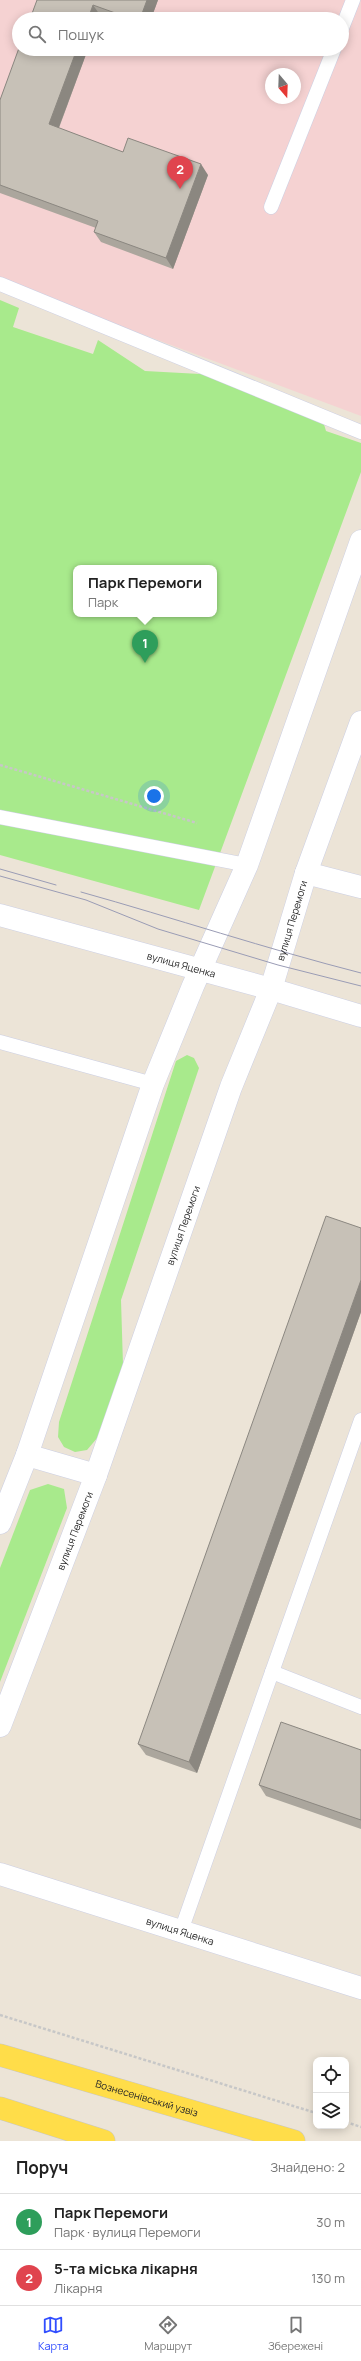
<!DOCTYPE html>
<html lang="uk">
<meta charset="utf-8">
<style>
:root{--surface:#fff;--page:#f2f2f2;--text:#222;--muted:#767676;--line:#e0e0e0;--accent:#314eff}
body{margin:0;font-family:Manrope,sans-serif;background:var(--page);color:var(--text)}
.controls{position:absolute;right:12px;bottom:12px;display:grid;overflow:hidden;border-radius:8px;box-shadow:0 2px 10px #0003}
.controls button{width:36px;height:36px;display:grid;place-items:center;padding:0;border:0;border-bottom:1px solid var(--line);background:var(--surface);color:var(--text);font:20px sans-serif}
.compass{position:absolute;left:265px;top:68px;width:36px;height:36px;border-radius:50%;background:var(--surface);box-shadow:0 2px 10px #0003;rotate:161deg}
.you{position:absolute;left:154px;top:796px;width:14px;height:14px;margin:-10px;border:3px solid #fff;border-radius:50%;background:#1a73e8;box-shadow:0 0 0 6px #1a73e833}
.badge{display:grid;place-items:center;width:26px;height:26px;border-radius:50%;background:var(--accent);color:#fff;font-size:13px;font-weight:700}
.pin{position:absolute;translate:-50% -33px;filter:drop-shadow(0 1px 2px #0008)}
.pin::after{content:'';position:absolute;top:21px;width:14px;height:12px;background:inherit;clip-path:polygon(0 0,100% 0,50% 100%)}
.popup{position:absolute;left:73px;top:565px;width:144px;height:52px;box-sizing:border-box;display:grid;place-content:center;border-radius:8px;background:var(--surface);filter:drop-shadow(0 1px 3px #0005);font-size:13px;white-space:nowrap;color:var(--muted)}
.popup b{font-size:15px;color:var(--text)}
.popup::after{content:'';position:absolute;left:50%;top:100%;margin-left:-8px;border:8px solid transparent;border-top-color:var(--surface)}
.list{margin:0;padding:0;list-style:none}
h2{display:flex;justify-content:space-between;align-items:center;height:52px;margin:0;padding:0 16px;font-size:17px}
h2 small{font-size:13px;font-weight:400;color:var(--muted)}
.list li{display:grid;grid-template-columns:26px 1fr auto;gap:12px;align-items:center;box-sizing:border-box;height:56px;padding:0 16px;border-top:1px solid var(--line)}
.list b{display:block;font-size:15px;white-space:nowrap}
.list p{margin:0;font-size:13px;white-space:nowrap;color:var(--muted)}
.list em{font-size:13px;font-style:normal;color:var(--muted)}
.icon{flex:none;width:22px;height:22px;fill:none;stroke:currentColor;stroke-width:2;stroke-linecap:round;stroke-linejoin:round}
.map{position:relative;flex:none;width:361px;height:2141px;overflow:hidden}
.search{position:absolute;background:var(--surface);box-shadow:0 2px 10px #0003;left:12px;right:12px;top:12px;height:44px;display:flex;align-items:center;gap:10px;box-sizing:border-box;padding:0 14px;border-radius:22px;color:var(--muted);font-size:15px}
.sheet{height:164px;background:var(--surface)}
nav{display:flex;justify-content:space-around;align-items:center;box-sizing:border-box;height:56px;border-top:1px solid var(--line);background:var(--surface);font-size:11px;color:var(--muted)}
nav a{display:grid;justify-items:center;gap:2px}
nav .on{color:var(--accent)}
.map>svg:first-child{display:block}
.medical{fill:#f5d2d2;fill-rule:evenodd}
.green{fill:#a8ea8c;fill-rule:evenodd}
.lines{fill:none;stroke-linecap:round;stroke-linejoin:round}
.service-casing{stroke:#cccfe3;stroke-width:15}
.minor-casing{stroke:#cccfe3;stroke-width:23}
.tertiary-casing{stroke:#cccfe3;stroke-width:23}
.secondary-casing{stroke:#cccfe3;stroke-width:23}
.primary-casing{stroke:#c7c7c7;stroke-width:23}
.path{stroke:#c7c7c7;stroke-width:2.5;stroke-dasharray:3 2;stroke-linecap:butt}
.service{stroke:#fff;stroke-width:14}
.minor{stroke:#fff;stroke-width:22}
.tertiary{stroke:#fff;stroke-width:22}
.secondary{stroke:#fff;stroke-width:22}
.primary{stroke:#ffdd49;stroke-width:22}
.tram{stroke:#9a9cb5;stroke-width:1}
.wall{fill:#aba69d}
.shaded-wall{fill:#8b8780}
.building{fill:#c7c1b7;stroke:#8b8780}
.labels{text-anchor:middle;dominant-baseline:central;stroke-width:3.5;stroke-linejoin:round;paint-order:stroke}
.street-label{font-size:10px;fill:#282828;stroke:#fff}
</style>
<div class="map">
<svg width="361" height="2141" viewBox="0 0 361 2141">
<rect width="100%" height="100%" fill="#ece4d7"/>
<path class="medical" d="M 0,0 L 361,0 L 361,416 L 0,281 ZM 19,19 L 342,19 L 342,49 L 19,49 ZM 271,74 L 295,74 L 295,98 L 271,98 Z"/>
<g class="green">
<path d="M 0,300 L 19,308 L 13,327 L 93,354 L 98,340 L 145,371 L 237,376 L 323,421 L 326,431 L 361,443 L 361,472 L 199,910 L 0,855 ZM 76,568 L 214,568 L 214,614 L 76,614 Z"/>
<path d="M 187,1055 L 194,1058 L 199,1068 L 121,1300 L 123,1365 L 98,1437 L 87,1450 L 75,1452 L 64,1447 L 58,1437 L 59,1422 L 176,1061 Z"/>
<path d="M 48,1484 L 64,1489 L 67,1508 L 0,1682 L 0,1568 L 30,1490 Z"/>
</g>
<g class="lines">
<g class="service-casing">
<g id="service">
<path d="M 342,28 L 353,0"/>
<path d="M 271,207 L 334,49"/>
<path d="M 0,284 L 361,432"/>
<path d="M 0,817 L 247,865"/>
<path d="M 0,1042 L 153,1084"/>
<path d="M 272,1672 L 361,1420"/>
<path d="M 181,1931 L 272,1672 L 361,1707"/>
</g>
</g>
<g class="minor-casing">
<g id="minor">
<path d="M 306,873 L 361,887"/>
<path d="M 271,989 L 361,1016"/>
</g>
</g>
<g class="tertiary-casing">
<g id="tertiary">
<path id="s1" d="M 0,1874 L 361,1988"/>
</g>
</g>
<g class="secondary-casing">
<g id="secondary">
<path id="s2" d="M 0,915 L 271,989"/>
<path d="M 27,1455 L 96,1475"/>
<path d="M 0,1523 L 27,1455 L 153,1084 L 193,986 L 247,865 L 361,541"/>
<path id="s3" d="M 0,1726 L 96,1475 L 231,1087 L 271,989 L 306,873 L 361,722"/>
</g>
</g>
<g class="primary-casing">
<g id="primary">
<path id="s4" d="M 0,2055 L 294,2141"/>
<path d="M 0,2108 L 104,2141"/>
</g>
</g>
<g class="path">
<path d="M 0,765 L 197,823"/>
<path d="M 0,2015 L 316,2113"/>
<path d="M 346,2122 L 361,2127"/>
</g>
<use href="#service" class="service"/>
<use href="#minor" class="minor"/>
<use href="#tertiary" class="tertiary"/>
<use href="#secondary" class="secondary"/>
<use href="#primary" class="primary"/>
<g class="tram">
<path d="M 0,869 L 56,885"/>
<path d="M 0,876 L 86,900 L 158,929 L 278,965 L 361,986"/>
<path d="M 81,892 C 174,918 267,949 361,973"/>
</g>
</g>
<g class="wall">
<path d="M 37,0 L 158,0 L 151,19 L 111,19 L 100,15 L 99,19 L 30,19 Z"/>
<path d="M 19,49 L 88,49 L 59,128 L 123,152 L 208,175 L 173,269 L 101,242 L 94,232 L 96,228 L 0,193 L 0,100 Z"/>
<path d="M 361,1228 L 361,1312 L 197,1773 L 146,1755 L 138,1744 Z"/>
<path d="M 361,1750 L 361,1829 L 266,1796 L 259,1785 Z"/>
</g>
<g class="shaded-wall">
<path d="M 147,0 L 158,0 L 151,19 L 140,19 Z"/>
<path d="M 93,5 L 100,15 L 99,19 L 88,19 Z"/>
<path d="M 77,49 L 88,49 L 56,135 L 49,124 Z"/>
<path d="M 201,164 L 208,175 L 173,269 L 166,258 Z"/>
<path d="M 361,1280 L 361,1312 L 197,1773 L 189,1762 Z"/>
</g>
<g class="building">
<path d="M 37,0 L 147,0 L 140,19 L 132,19 L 93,5 L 88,19 L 30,19 Z"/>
<path d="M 19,48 L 19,49 L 77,49 L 49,124 L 123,152 L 128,138 L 201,164 L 166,258 L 94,232 L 98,221 L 0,185 L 0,100 Z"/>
<path d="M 326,1216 L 361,1228 L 361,1280 L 189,1762 L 138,1744 Z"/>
<path d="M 281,1722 L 361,1750 L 361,1820 L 259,1785 Z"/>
</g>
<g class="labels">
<g class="street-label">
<text stroke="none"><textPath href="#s3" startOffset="857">вулиця Перемоги</textPath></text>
<text stroke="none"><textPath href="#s2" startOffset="188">вулиця Яценка</textPath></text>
<text stroke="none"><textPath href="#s3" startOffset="533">вулиця Перемоги</textPath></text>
<text stroke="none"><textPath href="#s3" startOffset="209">вулиця Перемоги</textPath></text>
<text stroke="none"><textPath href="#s1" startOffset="189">вулиця Яценка</textPath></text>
<text stroke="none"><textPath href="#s4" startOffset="153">Вознесенівський узвіз</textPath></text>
</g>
</g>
</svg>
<div class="controls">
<button><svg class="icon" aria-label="locate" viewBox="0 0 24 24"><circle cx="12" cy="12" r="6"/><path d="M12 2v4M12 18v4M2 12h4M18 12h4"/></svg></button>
<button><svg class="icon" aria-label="layers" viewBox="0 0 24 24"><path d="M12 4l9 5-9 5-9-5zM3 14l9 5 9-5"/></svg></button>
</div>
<svg class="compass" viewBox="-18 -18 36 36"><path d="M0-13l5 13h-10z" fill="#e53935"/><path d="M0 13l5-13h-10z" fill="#767676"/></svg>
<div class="you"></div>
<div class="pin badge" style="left:145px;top:663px;background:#2e9e5b">1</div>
<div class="popup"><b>Парк Перемоги</b>Парк</div>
<div class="pin badge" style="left:180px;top:189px;background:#e0444e">2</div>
<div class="search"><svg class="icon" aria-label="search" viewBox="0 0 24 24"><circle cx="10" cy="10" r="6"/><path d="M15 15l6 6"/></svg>Пошук</div>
</div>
<section class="sheet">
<h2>Поруч<small>Знайдено: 2</small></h2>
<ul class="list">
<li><span class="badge" style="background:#2e9e5b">1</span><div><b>Парк Перемоги</b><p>Парк · вулиця Перемоги</p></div><em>30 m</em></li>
<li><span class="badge" style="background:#e0444e">2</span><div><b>5-та міська лікарня</b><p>Лікарня</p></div><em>130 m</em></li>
</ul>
</section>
<nav>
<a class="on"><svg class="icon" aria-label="map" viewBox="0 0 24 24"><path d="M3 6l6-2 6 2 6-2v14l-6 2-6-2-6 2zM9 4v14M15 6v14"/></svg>Карта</a>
<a><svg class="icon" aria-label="directions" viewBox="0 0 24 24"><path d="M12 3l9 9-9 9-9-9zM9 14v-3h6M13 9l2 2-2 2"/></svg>Маршрут</a>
<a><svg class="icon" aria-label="saved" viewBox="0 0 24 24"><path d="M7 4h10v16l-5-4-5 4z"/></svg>Збережені</a>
</nav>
